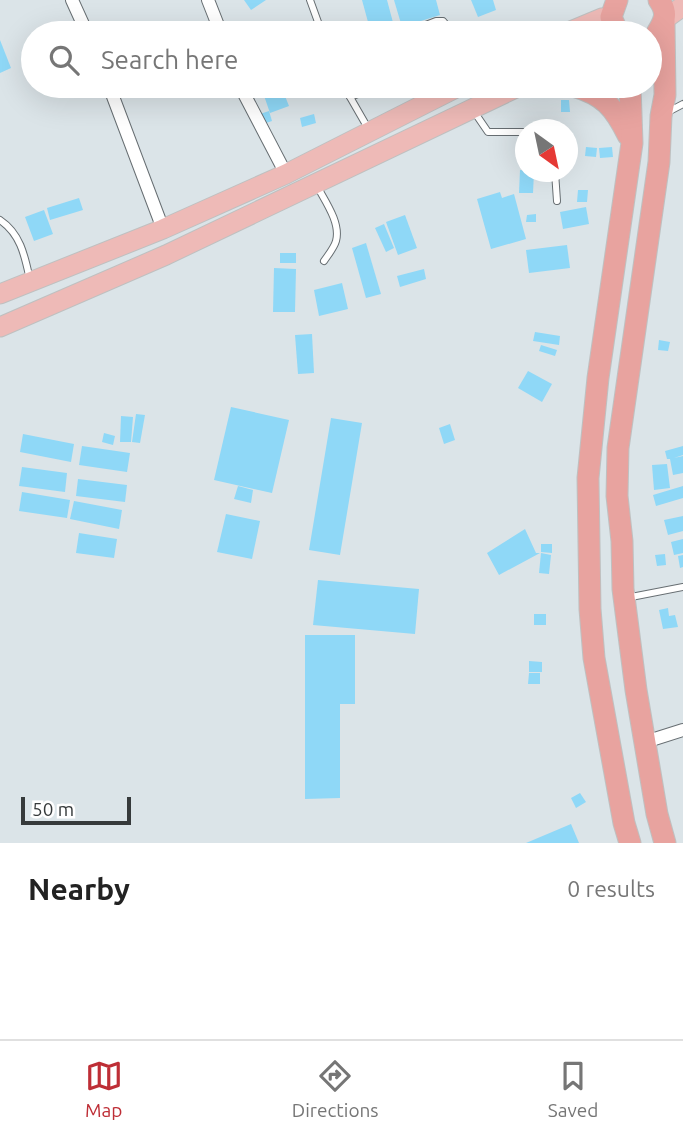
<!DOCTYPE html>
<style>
:root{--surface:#fff;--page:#f6f6f6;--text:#222;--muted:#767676;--line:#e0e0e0;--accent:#be2e36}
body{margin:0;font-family:Ubuntu,sans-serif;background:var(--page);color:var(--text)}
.compass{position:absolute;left:515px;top:119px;width:63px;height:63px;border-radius:50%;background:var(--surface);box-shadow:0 7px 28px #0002;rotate:147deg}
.scale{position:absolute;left:21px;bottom:18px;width:110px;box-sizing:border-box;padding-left:7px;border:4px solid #363a3b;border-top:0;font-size:19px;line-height:24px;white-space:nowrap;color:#363a3b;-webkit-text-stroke:5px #fff;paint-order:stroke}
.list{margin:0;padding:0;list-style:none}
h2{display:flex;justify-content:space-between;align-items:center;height:91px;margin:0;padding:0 28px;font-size:30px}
h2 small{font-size:23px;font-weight:400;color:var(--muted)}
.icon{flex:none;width:38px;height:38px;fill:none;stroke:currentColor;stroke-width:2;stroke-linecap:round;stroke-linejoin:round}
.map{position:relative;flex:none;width:683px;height:843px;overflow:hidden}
.search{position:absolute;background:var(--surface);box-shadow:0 7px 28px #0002;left:21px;right:21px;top:21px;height:77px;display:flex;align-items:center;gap:18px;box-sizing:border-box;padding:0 24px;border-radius:38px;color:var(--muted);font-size:26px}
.sheet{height:196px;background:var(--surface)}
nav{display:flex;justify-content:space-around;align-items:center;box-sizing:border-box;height:98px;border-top:2px solid var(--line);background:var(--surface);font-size:19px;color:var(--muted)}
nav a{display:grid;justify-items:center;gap:4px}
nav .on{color:var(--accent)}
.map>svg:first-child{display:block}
.building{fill:#8fd8f7}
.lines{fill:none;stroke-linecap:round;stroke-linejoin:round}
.service-casing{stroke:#676e72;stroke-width:8}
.minor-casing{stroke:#676e72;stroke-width:14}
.primary-casing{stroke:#bfc0c0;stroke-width:21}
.trunk-casing{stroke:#bfc0c0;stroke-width:23}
.service{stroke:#fff;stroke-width:6}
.minor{stroke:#fff;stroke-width:12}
.primary{stroke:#eebab7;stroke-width:19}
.trunk{stroke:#e8a39f;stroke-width:21}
</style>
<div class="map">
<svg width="683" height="843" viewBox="0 0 683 843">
<rect width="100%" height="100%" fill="#dbe4e8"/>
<g class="building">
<path d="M 244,0 L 266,0 L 251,10 Z"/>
<path d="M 362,0 L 387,0 L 395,30 L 371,33 Z"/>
<path d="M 394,0 L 436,0 L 440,15 L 402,27 Z"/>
<path d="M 471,0 L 493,0 L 496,10 L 478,17 Z"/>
<path d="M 0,40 L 11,68 L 0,73 Z"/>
<path d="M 265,86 L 281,86 L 289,106 L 270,113 L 261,87 Z"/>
<path d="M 288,86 L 316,86 L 292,95 Z"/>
<path d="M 561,100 L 569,100 L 570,112 L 561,112 Z"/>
<path d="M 269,111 L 272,121 L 263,124 L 260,114 Z"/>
<path d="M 314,114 L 316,123 L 302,127 L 300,118 Z"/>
<path d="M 586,147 L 597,148 L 596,157 L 585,156 Z"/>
<path d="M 612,147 L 613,157 L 600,158 L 599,148 Z"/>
<path d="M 520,170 L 534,172 L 533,193 L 519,193 Z"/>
<path d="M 578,190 L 588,190 L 587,202 L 577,202 Z"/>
<path d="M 500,192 L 502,198 L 514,194 L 526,239 L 491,249 L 477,199 Z"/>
<path d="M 79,198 L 83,210 L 50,220 L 47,208 Z"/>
<path d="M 586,207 L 589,224 L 563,229 L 560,212 Z"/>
<path d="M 44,210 L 53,234 L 34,241 L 25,217 Z"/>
<path d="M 536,214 L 536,222 L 526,222 L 527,215 Z"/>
<path d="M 405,215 L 417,248 L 398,255 L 386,222 Z"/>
<path d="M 384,224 L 394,248 L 386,252 L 375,228 Z"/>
<path d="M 366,243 L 381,294 L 366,298 L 352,248 Z"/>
<path d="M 567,245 L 570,268 L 529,273 L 526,250 Z"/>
<rect x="280" y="253" width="16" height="10"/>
<path d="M 274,268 L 296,269 L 295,312 L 273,312 Z"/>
<path d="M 424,269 L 426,279 L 400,287 L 397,276 Z"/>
<path d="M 342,283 L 348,309 L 319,316 L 314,290 Z"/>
<path d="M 535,332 L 560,336 L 559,345 L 533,341 Z"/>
<path d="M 312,334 L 314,373 L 298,374 L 295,335 Z"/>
<path d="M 659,340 L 670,342 L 668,351 L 658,350 Z"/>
<path d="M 541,345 L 557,350 L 555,356 L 539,351 Z"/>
<path d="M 528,371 L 552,384 L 542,402 L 518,388 Z"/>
<path d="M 231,407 L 289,420 L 272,493 L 214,480 Z"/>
<path d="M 136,414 L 145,415 L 140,443 L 132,442 Z"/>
<path d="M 121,416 L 133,417 L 131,442 L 120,442 Z"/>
<path d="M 331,418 L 362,423 L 340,555 L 309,550 Z"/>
<path d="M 450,424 L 455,440 L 444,444 L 439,428 Z"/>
<path d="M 104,433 L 115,436 L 113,445 L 102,442 Z"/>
<path d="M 23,434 L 74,444 L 71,462 L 20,452 Z"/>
<path d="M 82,446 L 130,453 L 127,472 L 79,465 Z"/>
<path d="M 683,446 L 683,455 L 674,458 L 683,456 L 683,473 L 673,475 L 670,459 L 667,459 L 665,451 Z"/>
<path d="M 667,464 L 670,488 L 654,490 L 652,465 Z"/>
<path d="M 22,467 L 67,473 L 65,492 L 19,486 Z"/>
<path d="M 78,479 L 127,485 L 125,502 L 76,496 Z"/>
<path d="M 238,486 L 253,490 L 251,503 L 234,499 Z"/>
<path d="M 683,486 L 683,498 L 656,506 L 653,495 Z"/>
<path d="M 22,492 L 70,500 L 67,518 L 19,511 Z"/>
<path d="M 74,501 L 122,510 L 119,529 L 70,519 Z"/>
<path d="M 226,514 L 260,521 L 252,559 L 217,552 Z"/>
<path d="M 683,516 L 683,531 L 668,535 L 664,520 Z"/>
<path d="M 525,529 L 536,553 L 540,553 L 499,575 L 487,553 Z"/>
<path d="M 79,533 L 117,539 L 114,558 L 76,553 Z"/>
<path d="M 683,539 L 683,553 L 674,555 L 671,542 Z"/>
<path d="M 541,544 L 552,544 L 552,553 L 541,552 Z"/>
<path d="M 541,553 L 551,555 L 549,574 L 539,573 Z"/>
<path d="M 665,554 L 666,565 L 657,566 L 655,555 Z"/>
<path d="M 683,555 L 683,567 L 680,568 L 678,556 Z"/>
<path d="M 318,580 L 419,589 L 415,634 L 313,625 Z"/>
<path d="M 668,608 L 669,616 L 675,615 L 678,627 L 663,629 L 659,610 Z"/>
<rect x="534" y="614" width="12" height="11"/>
<path d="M 305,635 L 355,635 L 355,704 L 340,704 L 340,798 L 305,799 Z"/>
<path d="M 529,661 L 542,662 L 542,672 L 529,672 Z"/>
<path d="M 529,673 L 540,673 L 540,684 L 528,684 Z"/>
<path d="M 580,793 L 586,802 L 576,808 L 571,798 Z"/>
<path d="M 571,824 L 579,843 L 526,843 Z"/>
</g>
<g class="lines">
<g class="service-casing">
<g id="service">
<path d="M 310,0 L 322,33"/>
<path d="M 405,33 L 436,21 L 443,21 L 453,33"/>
<path d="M 346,86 L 350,97"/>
<path d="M 473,110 L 488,132 L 526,132"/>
<path d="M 666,113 L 683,104"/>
<path d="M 369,130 L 350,97 L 379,86"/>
<path d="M 555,172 L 557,201"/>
<path d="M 317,186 C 325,201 341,223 336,241 C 334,248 328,255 324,261"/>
<path d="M 0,220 C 21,234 25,257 30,280"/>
<path d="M 626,598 L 683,587"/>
</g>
</g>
<g class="minor-casing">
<g id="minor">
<path d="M 72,0 L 87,33"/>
<path d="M 208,0 L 221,33"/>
<path d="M 109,86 L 163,229"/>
<path d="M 240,86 L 286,174"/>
<path d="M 645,742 L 683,730"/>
</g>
</g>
<g class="primary-casing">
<g id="primary">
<path d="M 665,19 L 683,6"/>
<path d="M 566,33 L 602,18 L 611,17"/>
<path d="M 0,294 L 163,229 L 286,174 L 460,86"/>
<path d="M 0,327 L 166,255 L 520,86"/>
</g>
</g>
<g class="trunk-casing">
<g id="trunk">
<path d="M 617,0 L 611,17 L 618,33"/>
<path d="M 664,21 L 665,95 L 661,116 L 659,162 L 618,448 L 617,496 L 622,541 L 623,589 L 636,690 L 657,814 L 665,843"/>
<path d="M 657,33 C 665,20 668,13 659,0"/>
<path d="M 573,86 C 604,95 614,107 628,135"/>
<path d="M 630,86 L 632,143 L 598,378 L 588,478 L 590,609 L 594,658 L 624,823 L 630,843"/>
</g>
</g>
<use href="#service" class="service"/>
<use href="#minor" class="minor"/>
<use href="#primary" class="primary"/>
<use href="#trunk" class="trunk"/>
</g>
</svg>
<svg class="compass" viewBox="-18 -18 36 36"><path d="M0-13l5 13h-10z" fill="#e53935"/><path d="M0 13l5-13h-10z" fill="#767676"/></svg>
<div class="scale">50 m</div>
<div class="search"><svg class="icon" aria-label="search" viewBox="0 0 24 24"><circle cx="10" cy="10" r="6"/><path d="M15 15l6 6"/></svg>Search here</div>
</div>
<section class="sheet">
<h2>Nearby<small>0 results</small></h2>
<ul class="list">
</ul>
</section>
<nav>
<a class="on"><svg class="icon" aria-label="map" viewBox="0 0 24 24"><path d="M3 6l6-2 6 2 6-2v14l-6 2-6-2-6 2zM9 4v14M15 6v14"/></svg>Map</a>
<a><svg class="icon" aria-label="directions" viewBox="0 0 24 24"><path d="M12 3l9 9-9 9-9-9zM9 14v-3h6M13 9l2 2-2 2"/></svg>Directions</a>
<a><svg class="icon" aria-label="saved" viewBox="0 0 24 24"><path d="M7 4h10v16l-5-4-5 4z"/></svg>Saved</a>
</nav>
